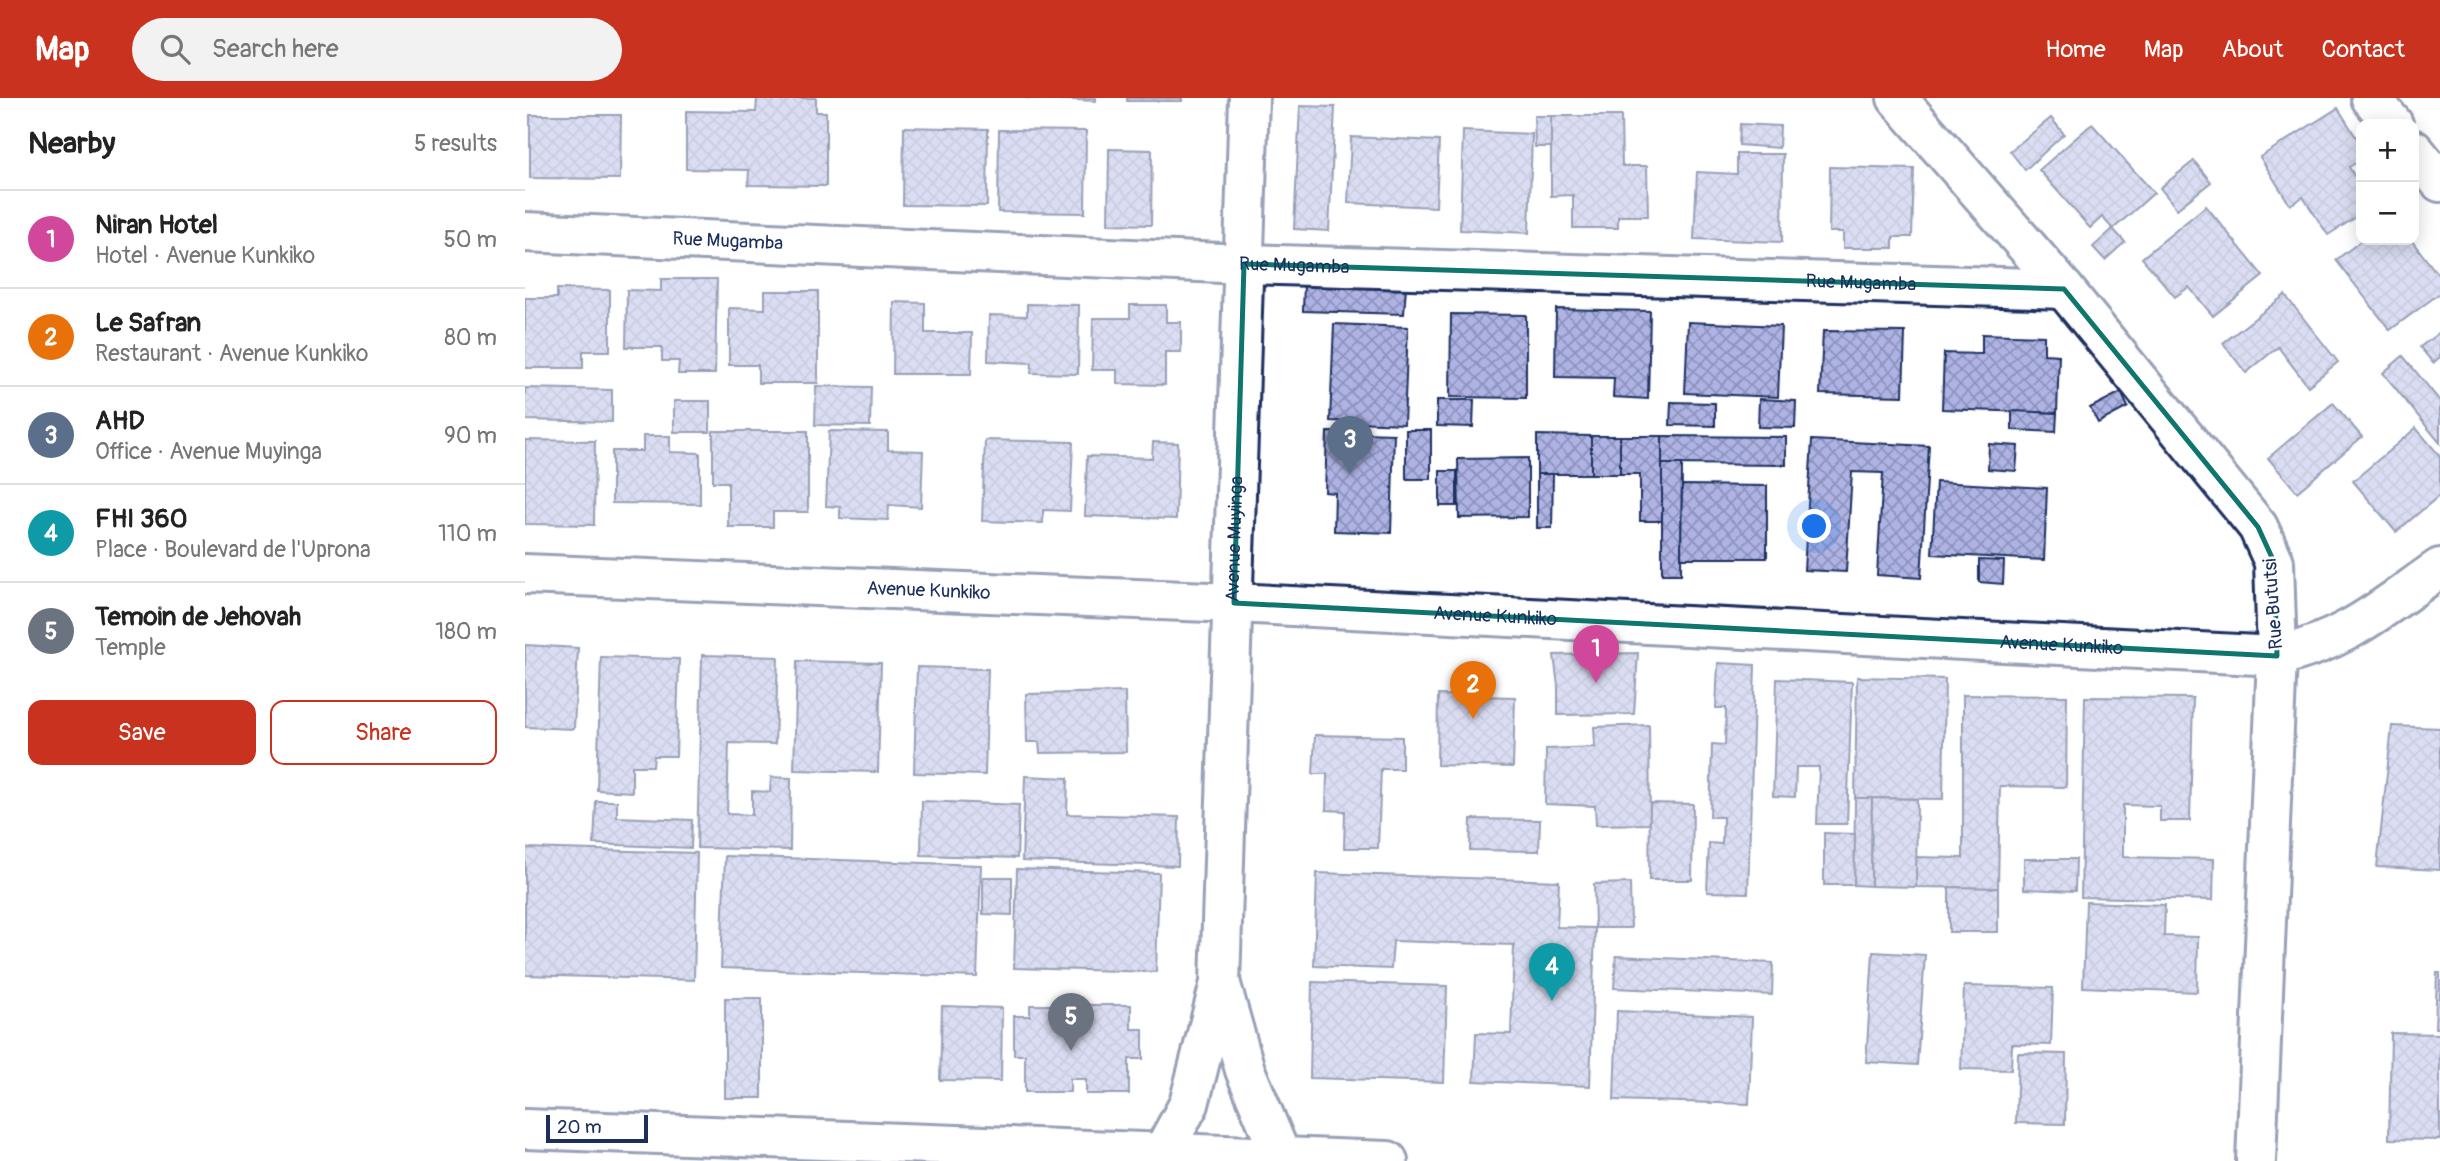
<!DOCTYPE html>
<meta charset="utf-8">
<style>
:root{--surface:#fff;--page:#f2f2f2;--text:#222;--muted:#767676;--line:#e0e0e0;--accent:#c8321e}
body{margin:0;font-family:Pangolin,sans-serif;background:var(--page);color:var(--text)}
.controls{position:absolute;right:21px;top:21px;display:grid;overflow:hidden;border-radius:14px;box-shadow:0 4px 18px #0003}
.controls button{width:63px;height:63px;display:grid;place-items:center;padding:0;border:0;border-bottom:2px solid var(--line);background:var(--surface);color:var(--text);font:35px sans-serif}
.scale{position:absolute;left:21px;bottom:18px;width:102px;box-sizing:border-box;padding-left:7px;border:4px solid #1b2f5e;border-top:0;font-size:19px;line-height:24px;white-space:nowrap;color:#1b2f5e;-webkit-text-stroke:5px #fff;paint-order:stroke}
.you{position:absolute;left:1290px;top:429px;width:24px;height:24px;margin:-18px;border:5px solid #fff;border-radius:50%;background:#1a73e8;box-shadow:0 0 0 10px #1a73e833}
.badge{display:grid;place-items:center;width:46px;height:46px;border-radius:50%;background:var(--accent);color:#fff;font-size:23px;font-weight:700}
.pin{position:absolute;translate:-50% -58px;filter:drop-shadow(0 2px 4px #0008)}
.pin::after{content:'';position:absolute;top:37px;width:24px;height:21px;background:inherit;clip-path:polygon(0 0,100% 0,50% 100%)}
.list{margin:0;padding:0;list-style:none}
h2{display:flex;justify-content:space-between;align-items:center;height:91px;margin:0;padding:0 28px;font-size:30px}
h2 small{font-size:23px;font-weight:400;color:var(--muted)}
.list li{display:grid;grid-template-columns:46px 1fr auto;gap:21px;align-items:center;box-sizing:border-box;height:98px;padding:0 28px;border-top:2px solid var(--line)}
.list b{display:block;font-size:26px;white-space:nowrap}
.list p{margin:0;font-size:23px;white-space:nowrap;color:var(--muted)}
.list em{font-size:23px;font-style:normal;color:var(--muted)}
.actions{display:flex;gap:14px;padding:21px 28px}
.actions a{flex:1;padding:16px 0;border:2px solid var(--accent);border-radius:14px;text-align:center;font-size:24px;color:var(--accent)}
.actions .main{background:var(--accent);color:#fff}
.icon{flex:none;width:38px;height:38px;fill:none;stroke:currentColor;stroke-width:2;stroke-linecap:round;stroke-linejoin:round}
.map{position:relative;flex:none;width:1915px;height:1063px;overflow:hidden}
header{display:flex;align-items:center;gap:42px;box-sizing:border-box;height:98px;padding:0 35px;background:var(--accent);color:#fff}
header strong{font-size:33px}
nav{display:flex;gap:38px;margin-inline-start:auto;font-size:24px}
.search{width:490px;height:63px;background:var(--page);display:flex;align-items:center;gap:18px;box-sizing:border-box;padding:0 24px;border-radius:38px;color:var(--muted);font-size:26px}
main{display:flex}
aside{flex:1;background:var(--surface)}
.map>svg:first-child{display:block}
.building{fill:url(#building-cross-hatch);stroke:#1b2f5e;stroke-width:2}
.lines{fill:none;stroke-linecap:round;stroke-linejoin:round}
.minor-casing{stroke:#1b2f5e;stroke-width:44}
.minor{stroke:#fff;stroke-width:38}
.marked{fill:none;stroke:#0f766e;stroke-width:5;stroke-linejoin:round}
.labels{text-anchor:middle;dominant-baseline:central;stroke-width:5;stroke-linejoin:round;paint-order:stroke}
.street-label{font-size:19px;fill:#1b2f5e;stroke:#fff}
</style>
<header>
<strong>Map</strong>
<div class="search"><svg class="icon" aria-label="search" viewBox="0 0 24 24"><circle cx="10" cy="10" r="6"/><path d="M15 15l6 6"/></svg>Search here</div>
<nav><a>Home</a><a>Map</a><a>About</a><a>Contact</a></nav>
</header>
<main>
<aside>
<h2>Nearby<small>5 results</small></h2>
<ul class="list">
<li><span class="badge" style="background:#d1479c">1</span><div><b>Niran Hotel</b><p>Hotel · Avenue Kunkiko</p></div><em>50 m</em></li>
<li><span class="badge" style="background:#e8710a">2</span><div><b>Le Safran</b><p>Restaurant · Avenue Kunkiko</p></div><em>80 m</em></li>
<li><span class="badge" style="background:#5c6f8a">3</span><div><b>AHD</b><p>Office · Avenue Muyinga</p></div><em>90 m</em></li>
<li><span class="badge" style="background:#0f9aa8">4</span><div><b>FHI 360</b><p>Place · Boulevard de l'Uprona</p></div><em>110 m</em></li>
<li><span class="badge" style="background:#6b7280">5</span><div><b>Temoin de Jehovah</b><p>Temple</p></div><em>180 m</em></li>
</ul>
<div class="actions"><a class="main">Save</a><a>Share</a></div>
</aside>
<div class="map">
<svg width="1915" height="1063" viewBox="0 0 1915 1063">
<defs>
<pattern id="building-cross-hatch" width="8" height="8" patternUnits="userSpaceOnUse" patternTransform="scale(1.75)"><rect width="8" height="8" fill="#aeb3e4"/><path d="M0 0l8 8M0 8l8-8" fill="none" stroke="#8d92bc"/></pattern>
</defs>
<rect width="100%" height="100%" fill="#fff"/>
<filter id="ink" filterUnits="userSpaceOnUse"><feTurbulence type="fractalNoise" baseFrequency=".0143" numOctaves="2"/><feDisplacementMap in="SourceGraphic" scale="14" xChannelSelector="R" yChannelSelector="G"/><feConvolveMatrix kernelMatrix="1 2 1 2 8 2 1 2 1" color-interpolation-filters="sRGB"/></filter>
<g filter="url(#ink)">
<g class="building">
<path d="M 232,0 L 291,0 L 291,14 L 301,14 L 301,88 L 223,87 L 224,72 L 161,71 L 161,13 L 231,14 Z"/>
<path d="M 501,0 L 571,0 L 571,3 Z"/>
<rect x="602" y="0" width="55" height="3"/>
<path d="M 775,8 L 810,9 L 804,133 L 769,131 Z"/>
<path d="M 1813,10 L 1836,47 L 1836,62 L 1824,69 L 1836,89 L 1836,116 L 1803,137 L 1778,99 L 1765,107 L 1735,59 Z"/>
<path d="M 5,17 L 96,17 L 95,81 L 5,80 Z"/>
<path d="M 1009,18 L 1026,18 L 1026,49 L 1010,49 Z"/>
<path d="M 1026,18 L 1096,18 L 1097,68 L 1122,68 L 1123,118 L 1093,118 L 1093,130 L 1048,130 L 1048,97 L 1026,98 Z"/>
<path d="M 1526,20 L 1539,36 L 1500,72 L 1485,53 Z"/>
<path d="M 1215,26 L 1255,28 L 1254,50 L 1214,47 Z"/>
<path d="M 1567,26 L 1629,95 L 1588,131 L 1577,119 L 1565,130 L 1514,72 Z"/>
<path d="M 379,29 L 463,31 L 462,108 L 378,107 Z"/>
<path d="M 474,32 L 561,33 L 560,115 L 473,114 Z"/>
<path d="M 938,33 L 1007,36 L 1004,135 L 935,132 Z"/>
<path d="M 826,39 L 914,43 L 911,109 L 823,105 Z"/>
<path d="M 584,51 L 627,52 L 626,127 L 583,126 Z"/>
<path d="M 1212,56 L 1258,56 L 1257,144 L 1169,141 L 1172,74 L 1212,76 Z"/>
<path d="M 1669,63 L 1686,84 L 1652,111 L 1635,90 Z"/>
<path d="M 1305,69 L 1389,71 L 1387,139 L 1368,139 L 1368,150 L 1318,150 L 1318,134 L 1304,134 Z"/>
<path d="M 1681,108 L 1738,178 L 1688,218 L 1664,189 L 1650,199 L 1617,160 Z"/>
<path d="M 1588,131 L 1600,144 L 1580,162 L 1568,149 Z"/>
<path d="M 1837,142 L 1886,142 L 1915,179 L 1915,195 L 1865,232 L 1811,162 Z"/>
<path d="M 136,181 L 192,181 L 190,276 L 153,276 L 154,263 L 137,263 L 137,249 L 101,249 L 102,192 L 136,193 Z"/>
<path d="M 779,185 L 881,189 L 879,216 L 778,213 Z"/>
<path d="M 32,191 L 85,192 L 85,253 L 58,253 L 58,270 L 0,270 L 0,200 L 32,200 Z"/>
<path d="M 240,193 L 293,193 L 293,285 L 233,285 L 233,267 L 204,267 L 204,210 L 240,211 Z"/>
<path d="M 1760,197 L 1813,264 L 1783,288 L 1753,249 L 1721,275 L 1698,245 Z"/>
<path d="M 369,204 L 400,205 L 400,235 L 447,235 L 446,276 L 368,276 Z"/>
<path d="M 502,206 L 554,207 L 553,276 L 506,275 L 507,265 L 463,263 L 464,217 L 502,218 Z"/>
<path d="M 605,207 L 641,207 L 641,224 L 656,224 L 656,254 L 640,254 L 640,287 L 592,286 L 592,272 L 567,272 L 568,220 L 605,220 Z"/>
<path d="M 1031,211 L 1125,213 L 1123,301 L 1088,299 L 1089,280 L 1030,279 Z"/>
<path d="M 926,216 L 1001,217 L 1001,300 L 925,299 Z"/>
<path d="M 1163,224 L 1256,228 L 1253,299 L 1160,295 Z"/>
<path d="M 809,226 L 883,229 L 879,326 L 805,323 Z"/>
<path d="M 1298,233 L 1380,234 L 1378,298 L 1295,296 Z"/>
<path d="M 1915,234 L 1915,259 L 1908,265 L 1895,249 Z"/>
<path d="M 1457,236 L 1519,238 L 1519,256 L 1534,257 L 1532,315 L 1417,311 L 1419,255 L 1457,256 Z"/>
<path d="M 1878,258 L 1915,303 L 1915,345 L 1858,275 Z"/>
<path d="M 291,288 L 346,289 L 345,328 L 290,327 Z"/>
<path d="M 0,290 L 87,292 L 87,324 L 0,322 Z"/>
<path d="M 1596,294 L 1603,309 L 1573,325 L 1565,310 Z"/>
<path d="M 1234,301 L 1271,303 L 1270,330 L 1233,329 Z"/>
<path d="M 912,302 L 949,302 L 948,329 L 912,328 Z"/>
<rect x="149" y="303" width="36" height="31"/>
<path d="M 1146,304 L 1190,305 L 1190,328 L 1145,327 Z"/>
<path d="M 1808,305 L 1837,339 L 1772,394 L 1743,360 Z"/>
<path d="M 1487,313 L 1532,315 L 1531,334 L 1487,332 Z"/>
<path d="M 1891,330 L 1915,358 L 1915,397 L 1871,434 L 1828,383 Z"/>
<rect x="881" y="332" width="25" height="49"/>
<path d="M 188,333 L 283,333 L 283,414 L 248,414 L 248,429 L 203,429 L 203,384 L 188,384 Z"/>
<path d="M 304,333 L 363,334 L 363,352 L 398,353 L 396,409 L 364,407 L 363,422 L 315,420 L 315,409 L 301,408 Z"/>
<path d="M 802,334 L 869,336 L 866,435 L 809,433 L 810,395 L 800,394 Z"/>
<path d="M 1012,337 L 1066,338 L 1066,376 L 1012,376 Z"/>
<path d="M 118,338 L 145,338 L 145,354 L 175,355 L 175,406 L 87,405 L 87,353 L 118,353 Z"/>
<rect x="1066" y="338" width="29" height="38"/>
<path d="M 1095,338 L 1137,338 L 1137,423 L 1115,423 L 1115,376 L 1095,376 Z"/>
<path d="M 1137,338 L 1261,339 L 1261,367 L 1137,366 Z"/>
<path d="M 0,342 L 70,343 L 69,427 L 0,426 Z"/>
<path d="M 460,342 L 548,344 L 545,413 L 518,412 L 518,425 L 457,423 Z"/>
<path d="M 1287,342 L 1404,348 L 1396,480 L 1352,477 L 1358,375 L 1327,374 L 1321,474 L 1279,472 Z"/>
<path d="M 628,344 L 653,345 L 651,421 L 560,418 L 562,358 L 627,360 Z"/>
<path d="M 1464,346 L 1493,348 L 1491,373 L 1463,371 Z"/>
<path d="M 1003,360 L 1003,419 L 934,420 L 933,361 Z"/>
<path d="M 1137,366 L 1157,366 L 1156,476 L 1137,476 Z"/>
<rect x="915" y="373" width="17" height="35"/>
<path d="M 1012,376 L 1028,376 L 1027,430 L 1012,430 Z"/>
<path d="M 1411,384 L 1522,390 L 1519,462 L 1407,456 Z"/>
<path d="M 1157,387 L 1242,388 L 1242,460 L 1156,460 Z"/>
<path d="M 1454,462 L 1479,463 L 1478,486 L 1454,484 Z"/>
<path d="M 0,547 L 53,550 L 49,631 L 0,629 Z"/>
<path d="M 1113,555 L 1109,616 L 1033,617 L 1033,588 L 1029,557 Z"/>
<path d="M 177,557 L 253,559 L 250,646 L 204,645 L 202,716 L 227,717 L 227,693 L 245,694 L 246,679 L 266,680 L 265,752 L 172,750 Z"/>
<path d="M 76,559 L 154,561 L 151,658 L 129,658 L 128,668 L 107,668 L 107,694 L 72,692 Z"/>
<path d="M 272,563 L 356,565 L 353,674 L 269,672 Z"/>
<path d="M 1193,565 L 1230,567 L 1223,795 L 1182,794 L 1184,745 L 1197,746 L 1198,719 L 1185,719 L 1187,646 L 1200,647 L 1201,610 L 1191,610 Z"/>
<path d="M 392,569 L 463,571 L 460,677 L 389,675 Z"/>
<path d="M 1332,579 L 1420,581 L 1418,701 L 1330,700 Z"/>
<path d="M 1252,581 L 1327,584 L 1322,726 L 1292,726 L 1294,669 L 1271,669 L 1270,699 L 1248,698 Z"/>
<path d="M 600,594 L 601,654 L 515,655 L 514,644 L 502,644 L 501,596 Z"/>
<path d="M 913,597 L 990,599 L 988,669 L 912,667 Z"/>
<path d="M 1438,597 L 1542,598 L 1541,689 L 1475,688 L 1473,790 L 1391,789 L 1391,759 L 1438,760 Z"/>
<path d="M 1560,599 L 1668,600 L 1665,723 L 1635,723 L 1635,708 L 1598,707 L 1598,759 L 1689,761 L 1688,802 L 1556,799 Z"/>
<path d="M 1124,627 L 1125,726 L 1071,727 L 1070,708 L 1020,706 L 1021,651 L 1070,649 L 1069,629 Z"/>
<path d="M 1867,628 L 1915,630 L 1915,772 L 1852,769 Z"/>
<path d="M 790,637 L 877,639 L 877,671 L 856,671 L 853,750 L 819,750 L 820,713 L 801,712 L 802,676 L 788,676 Z"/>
<path d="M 500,678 L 543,680 L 542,716 L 654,719 L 653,768 L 497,763 Z"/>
<path d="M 1330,700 L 1347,700 L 1346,788 L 1329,787 Z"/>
<path d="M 1347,700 L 1392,701 L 1391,789 L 1346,788 Z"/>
<path d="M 71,703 L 92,703 L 92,719 L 167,722 L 166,750 L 69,746 Z"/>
<path d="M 397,703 L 494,707 L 492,760 L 396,757 Z"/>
<path d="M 1125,705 L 1168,706 L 1167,782 L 1124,782 Z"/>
<path d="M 946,721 L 1015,722 L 1014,753 L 945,752 Z"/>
<path d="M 1299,735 L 1330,736 L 1329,787 L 1299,787 Z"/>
<path d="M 0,750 L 172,755 L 169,882 L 0,877 Z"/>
<path d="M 200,758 L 456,767 L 452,879 L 196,870 Z"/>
<path d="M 1499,761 L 1551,761 L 1550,793 L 1499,791 Z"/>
<path d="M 492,771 L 634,775 L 631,874 L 489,870 Z"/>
<path d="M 792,775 L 1034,783 L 1032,829 L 1070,830 L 1065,988 L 949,983 L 951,935 L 986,936 L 989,847 L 868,843 L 866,871 L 789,868 Z"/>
<path d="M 458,779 L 487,779 L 487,817 L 458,816 Z"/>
<path d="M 1105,785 L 1106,830 L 1070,830 L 1069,786 Z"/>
<path d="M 1424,789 L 1473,790 L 1473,834 L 1424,834 Z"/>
<path d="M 1561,804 L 1640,807 L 1639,838 L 1673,839 L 1672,894 L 1558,889 Z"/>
<path d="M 1348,854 L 1400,857 L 1392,967 L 1341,964 Z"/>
<path d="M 1091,858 L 1248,865 L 1247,897 L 1089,890 Z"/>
<path d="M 1912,875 L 1915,875 L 1915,930 L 1910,930 Z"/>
<path d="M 787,884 L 922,888 L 919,984 L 785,980 Z"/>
<path d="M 1439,888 L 1528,890 L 1526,947 L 1487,946 L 1486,972 L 1436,971 Z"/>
<rect x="200" y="900" width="37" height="100"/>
<path d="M 505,907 L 547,907 L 547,922 L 563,922 L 563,907 L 606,907 L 606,931 L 618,931 L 618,961 L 604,961 L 604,996 L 561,996 L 561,981 L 545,981 L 545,994 L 500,994 L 500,957 L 489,957 L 489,918 L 505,918 Z"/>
<path d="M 417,908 L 477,910 L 476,983 L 415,982 Z"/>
<path d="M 1092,913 L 1227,919 L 1224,1006 L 1089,1002 Z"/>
<path d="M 1866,935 L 1915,936 L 1915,1042 L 1864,1041 Z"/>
<path d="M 1493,955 L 1541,956 L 1540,1026 L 1491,1025 Z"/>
</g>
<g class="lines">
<g class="minor-casing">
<g id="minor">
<path d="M 1372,0 L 1539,191 L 1733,429 L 1749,464 L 1752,558 L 1731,1063"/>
<path d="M 1846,0 L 1868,26"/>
<path d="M 1889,52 L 1915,84"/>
<path id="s1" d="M 0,134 L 719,166 L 1539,191"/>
<path id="s2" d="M 0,476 L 709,505 L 1752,558 C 1820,544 1860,508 1915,470"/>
<path d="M 696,887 L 720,972 L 758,1063"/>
<path d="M 0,1031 L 863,1063"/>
<path id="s3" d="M 633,1063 L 664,1006 L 695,885 L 724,0"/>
</g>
</g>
<use href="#minor" class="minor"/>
</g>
</g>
<path d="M0 0H1915V1063H0ZM 719,166 L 1539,191 L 1733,429 L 1749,464 L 1752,558 L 709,505 Z" fill="#fff" fill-opacity=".55" fill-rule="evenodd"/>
<path class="marked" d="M 719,166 L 1539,191 L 1733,429 L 1749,464 L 1752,558 L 709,505 Z"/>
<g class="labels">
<g class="street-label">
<text stroke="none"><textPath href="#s1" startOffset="203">Rue Mugamba</textPath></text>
<text stroke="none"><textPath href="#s1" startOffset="770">Rue Mugamba</textPath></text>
<text stroke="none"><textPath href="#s1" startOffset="1337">Rue Mugamba</textPath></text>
<text stroke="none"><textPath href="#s3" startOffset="634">Avenue Muyinga</textPath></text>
<text stroke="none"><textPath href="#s2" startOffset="404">Avenue Kunkiko</textPath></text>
<text transform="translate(1748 506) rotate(-94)">Rue Bututsi</text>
<text stroke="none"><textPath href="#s2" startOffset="971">Avenue Kunkiko</textPath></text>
<text stroke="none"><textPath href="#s2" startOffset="1538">Avenue Kunkiko</textPath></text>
</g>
</g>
</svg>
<div class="controls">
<button>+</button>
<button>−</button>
</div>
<div class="scale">20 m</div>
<div class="you"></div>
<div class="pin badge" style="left:1071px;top:585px;background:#d1479c">1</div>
<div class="pin badge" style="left:948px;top:621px;background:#e8710a">2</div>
<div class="pin badge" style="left:825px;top:376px;background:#5c6f8a">3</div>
<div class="pin badge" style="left:1027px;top:903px;background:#0f9aa8">4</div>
<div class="pin badge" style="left:546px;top:953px;background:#6b7280">5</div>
</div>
</main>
